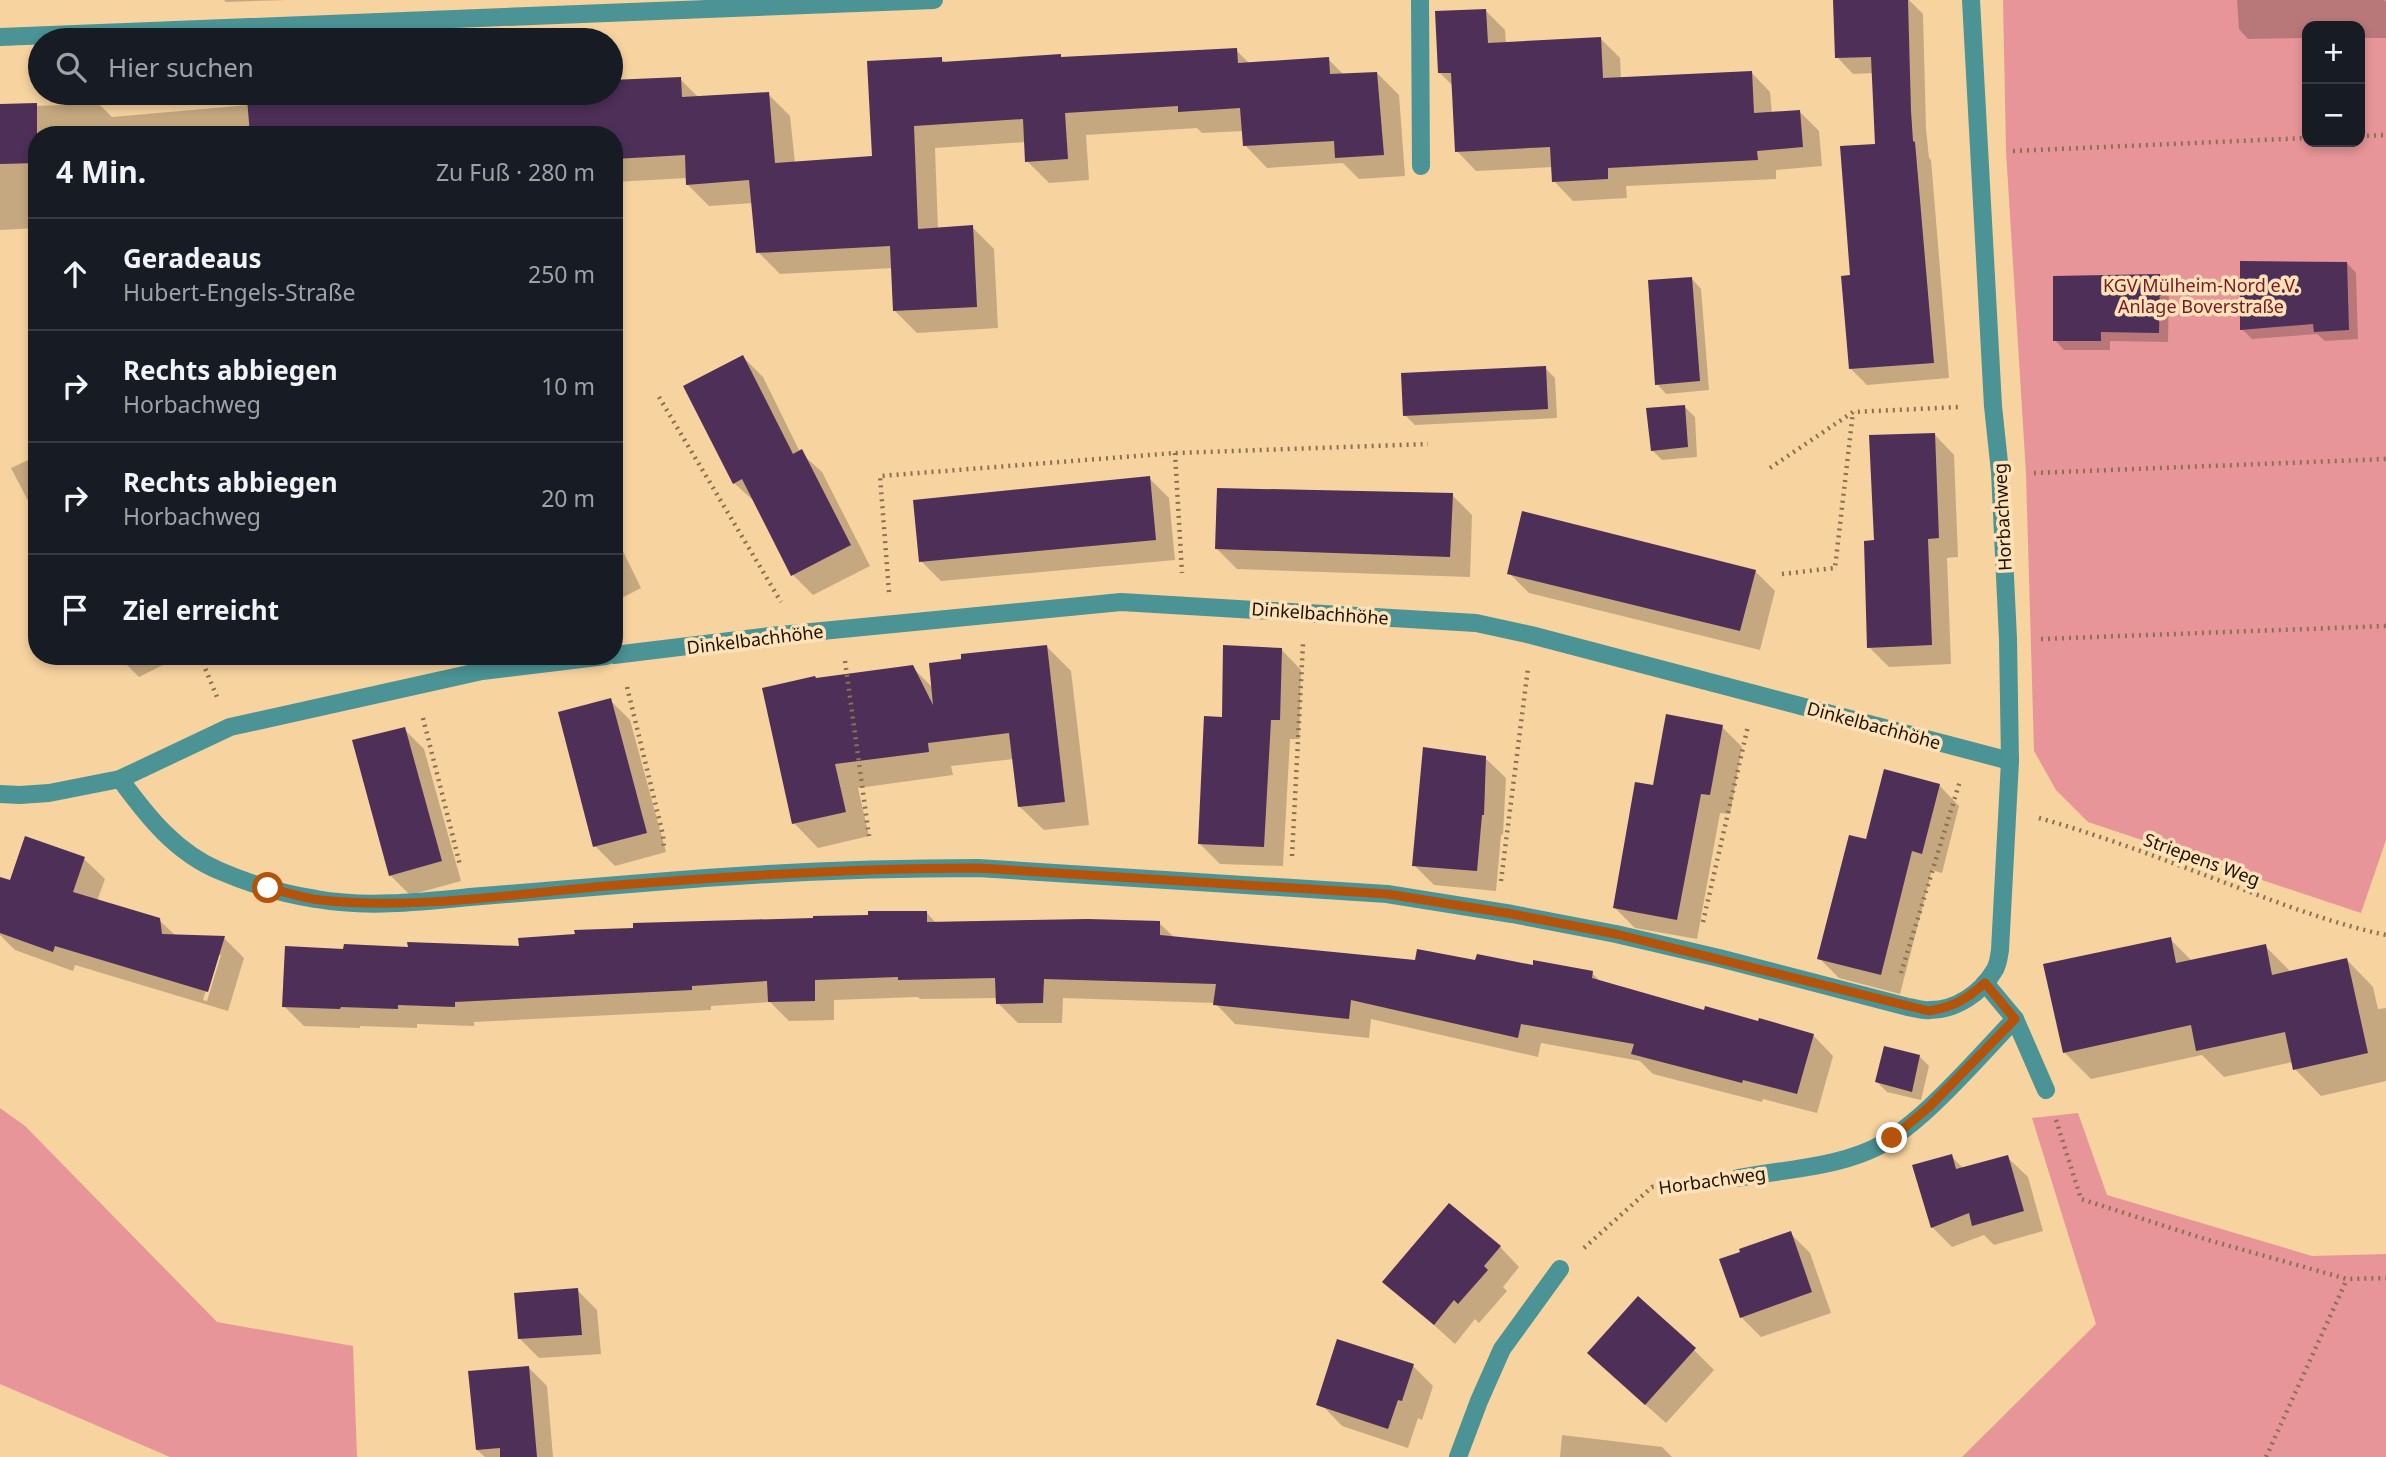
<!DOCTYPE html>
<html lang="de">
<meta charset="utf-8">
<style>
:root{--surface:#171b24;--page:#20242c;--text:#f1f3f6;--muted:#9ea1a6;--line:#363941}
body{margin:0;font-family:"Noto Sans",sans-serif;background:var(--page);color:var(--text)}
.controls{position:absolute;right:21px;top:21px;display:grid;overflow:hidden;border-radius:14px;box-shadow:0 4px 10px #0003}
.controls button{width:63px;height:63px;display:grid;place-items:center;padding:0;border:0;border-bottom:2px solid var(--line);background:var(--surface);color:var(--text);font:35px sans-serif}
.stop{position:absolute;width:21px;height:21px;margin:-16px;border:5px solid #b45309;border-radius:50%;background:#fff}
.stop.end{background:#b45309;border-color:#fff;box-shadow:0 2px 7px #0008}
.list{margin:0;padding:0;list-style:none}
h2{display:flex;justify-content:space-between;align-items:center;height:91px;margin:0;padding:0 28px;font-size:30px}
h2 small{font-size:23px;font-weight:400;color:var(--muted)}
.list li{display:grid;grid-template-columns:46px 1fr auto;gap:21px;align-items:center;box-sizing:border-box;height:112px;padding:0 28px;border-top:2px solid var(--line)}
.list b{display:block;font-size:26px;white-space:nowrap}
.list p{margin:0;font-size:23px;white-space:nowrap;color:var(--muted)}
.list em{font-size:23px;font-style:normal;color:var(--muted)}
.icon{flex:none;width:38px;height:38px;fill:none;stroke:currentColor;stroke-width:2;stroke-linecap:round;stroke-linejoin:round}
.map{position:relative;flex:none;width:2386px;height:1457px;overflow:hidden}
.search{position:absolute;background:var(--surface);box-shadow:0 4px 10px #0003;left:28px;top:28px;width:595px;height:77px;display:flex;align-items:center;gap:18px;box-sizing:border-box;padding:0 24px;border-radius:38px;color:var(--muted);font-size:26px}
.panel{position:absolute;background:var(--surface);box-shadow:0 4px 10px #0003;left:28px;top:126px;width:595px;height:539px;border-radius:28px}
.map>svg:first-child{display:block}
.green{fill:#e79598;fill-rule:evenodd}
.shadow{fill:#0003;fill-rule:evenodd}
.building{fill:#4d2f58}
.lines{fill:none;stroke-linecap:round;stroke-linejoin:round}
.path{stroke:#8a7250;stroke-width:4.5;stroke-dasharray:2 5;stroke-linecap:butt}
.lane{stroke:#4b9394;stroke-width:18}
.street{stroke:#4b9394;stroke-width:18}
.route{stroke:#b45309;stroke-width:9}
.labels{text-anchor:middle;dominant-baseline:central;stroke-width:7;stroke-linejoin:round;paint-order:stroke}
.park-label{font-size:18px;fill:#781727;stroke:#fee2b8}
.street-label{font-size:18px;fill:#1d1100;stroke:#fee2b8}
</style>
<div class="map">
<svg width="2386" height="1457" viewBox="0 0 2386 1457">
<rect width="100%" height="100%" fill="#f7d39f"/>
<g class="green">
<path d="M 2003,0 L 2386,0 L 2386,840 L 2361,913 L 2088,822 L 2056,790 L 2034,751 L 2026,473 L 2006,151 ZM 2307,26 L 2360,26 L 2360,142 L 2307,142 Z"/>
<path d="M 0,1108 L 25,1126 L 217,1322 L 353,1346 L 357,1457 L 170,1457 L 0,1384 Z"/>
<path d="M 2078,1113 L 2107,1195 L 2312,1256 L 2386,1254 L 2386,1457 L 1962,1457 L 2096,1324 L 2032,1118 Z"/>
</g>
<g class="shadow">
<path d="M 224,0 L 288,0 L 226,2 Z"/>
<path d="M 1835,0 L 1909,0 L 1923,14 L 1926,129 L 1929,158 L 1931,160 L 1949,378 L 1867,385 L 1851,369 L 1852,276 L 1877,146 L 1874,73 L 1853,74 L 1837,57 Z"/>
<path d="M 2237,0 L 2384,0 L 2386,2 L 2386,38 L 2360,38 L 2360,26 L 2307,26 L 2307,38 L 2248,39 L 2239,29 Z"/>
<path d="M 1486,11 L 1505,30 L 1506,44 L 1601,39 L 1620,58 L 1621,79 L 1751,72 L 1770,92 L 1772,114 L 1800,112 L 1819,131 L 1822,166 L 1776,170 L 1776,179 L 1626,186 L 1627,198 L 1573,201 L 1554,181 L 1553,167 L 1476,171 L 1457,151 L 1454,87 L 1440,73 Z"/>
<path d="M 1236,50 L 1250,64 L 1328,59 L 1344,75 L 1377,73 L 1399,95 L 1405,176 L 1359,179 L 1343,163 L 1267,168 L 1245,145 L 1244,131 L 1202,133 L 1197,128 L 1086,135 L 1089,180 L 1049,183 L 1027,161 L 1026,142 L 935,148 L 938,229 L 972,227 L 994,249 L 998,328 L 917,333 L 894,310 L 893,268 L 780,274 L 758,252 L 753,203 L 709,206 L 687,184 L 687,178 L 614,182 L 614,135 L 37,135 L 37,228 L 0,230 L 0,107 L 99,104 L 112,117 L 249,105 L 249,100 L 330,93 L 611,93 L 611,82 L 680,79 L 699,98 L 768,94 L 790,116 L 795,163 L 873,158 L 941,59 L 946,63 L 1060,56 L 1063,58 Z"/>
<path d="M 2347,263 L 2356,273 L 2358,339 L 2325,341 L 2317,334 L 2252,339 L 2242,329 Z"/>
<path d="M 2159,276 L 2169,286 L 2168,342 L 2110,341 L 2110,350 L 2064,350 L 2055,340 Z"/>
<path d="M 1692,279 L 1701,289 L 1709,390 L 1666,394 L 1657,384 Z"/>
<path d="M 743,357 L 763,377 L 800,452 L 822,472 L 870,566 L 813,595 L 793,575 L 755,502 L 734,483 Z"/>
<path d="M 1545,368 L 1555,378 L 1557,418 L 1415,425 L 1405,415 Z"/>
<path d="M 1685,407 L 1695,417 L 1697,457 L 1662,460 L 1652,450 Z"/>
<path d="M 1934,434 L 1954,455 L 1958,557 L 1947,558 L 1951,664 L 1889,667 L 1869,647 L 1875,542 Z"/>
<path d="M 37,456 L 37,518 L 11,468 Z"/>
<path d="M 1149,478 L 1169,498 L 1175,560 L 941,581 L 921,561 Z"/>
<path d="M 1452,495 L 1472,515 L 1470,577 L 1237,569 L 1217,549 Z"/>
<path d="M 614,533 L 641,588 L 614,602 Z"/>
<path d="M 1755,571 L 1775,591 L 1760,650 L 1529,593 L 1509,573 Z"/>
<path d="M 1047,647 L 1071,671 L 1089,825 L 1044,830 L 1019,806 L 1014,759 L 951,766 L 953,775 L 858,788 L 869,836 L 818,848 L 794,823 L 764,690 L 912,667 L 933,688 L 963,660 Z"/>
<path d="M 1281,649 L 1301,670 L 1299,739 L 1290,739 L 1283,866 L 1220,864 L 1200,844 L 1223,719 Z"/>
<path d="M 118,656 L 181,656 L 139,677 Z"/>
<path d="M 610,700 L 630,720 L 666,852 L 615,866 L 595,846 Z"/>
<path d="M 1722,727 L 1742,747 L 1730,814 L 1720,813 L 1697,939 L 1635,928 L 1615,908 L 1654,787 Z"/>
<path d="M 404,729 L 424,749 L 461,881 L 410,895 L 390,875 Z"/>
<path d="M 1485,758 L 1506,778 L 1503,834 L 1501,835 L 1496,891 L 1434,885 L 1414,865 Z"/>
<path d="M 1939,785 L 1959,806 L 1942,873 L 1932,870 L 1900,994 L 1839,978 L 1819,958 L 1867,841 Z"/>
<path d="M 26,839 L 84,859 L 105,879 L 97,901 L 159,920 L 176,936 L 224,938 L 244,958 L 228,1011 L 75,965 L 73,971 L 15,950 L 0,935 L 0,914 ZM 217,955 L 221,955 L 207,1001 L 203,1000 Z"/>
<path d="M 926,912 L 937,924 L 1159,923 L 1175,938 L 1416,962 L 1476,962 L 1592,973 L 1602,983 L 1705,1012 L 1813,1035 L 1833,1056 L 1817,1113 L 1763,1099 L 1762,1102 L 1653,1074 L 1640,1061 L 1541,1043 L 1538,1057 L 1371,1019 L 1369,1038 L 1235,1024 L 1215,1003 L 1063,998 L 1062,1023 L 1018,1023 L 998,1003 L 997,998 L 920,999 L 918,997 L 834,1000 L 834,1020 L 789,1021 L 770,1002 L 711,1006 L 711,1010 L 474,1022 L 474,1026 L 417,1024 L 417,1028 L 360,1026 L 360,1028 L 304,1026 L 284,1006 L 344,951 L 521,948 L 815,920 Z"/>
<path d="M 2170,939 L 2193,962 L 2265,946 L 2291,972 L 2347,960 L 2373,987 L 2378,1009 L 2386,1008 L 2386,1081 L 2321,1096 L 2295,1069 L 2293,1062 L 2224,1077 L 2202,1055 L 2091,1079 L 2064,1052 Z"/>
<path d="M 1919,1056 L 1929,1066 L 1921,1100 L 1887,1092 L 1877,1082 Z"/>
<path d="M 1951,1156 L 1964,1169 L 2007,1157 L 2028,1177 L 2043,1231 L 1994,1245 L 1984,1235 L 1952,1247 L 1932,1227 Z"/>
<path d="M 1790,1233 L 1810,1253 L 1831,1313 L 1761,1337 L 1741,1317 Z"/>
<path d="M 1500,1247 L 1519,1267 L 1503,1287 L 1507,1291 L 1479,1323 L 1475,1319 L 1455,1344 L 1385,1281 Z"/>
<path d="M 577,1290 L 597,1310 L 601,1354 L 539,1358 L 519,1338 Z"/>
<path d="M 1694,1350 L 1714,1370 L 1666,1423 L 1610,1373 Z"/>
<path d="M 1413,1366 L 1433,1386 L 1422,1420 L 1418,1418 L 1408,1448 L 1342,1426 L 1322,1405 Z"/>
<path d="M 528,1367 L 547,1386 L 553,1457 L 485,1457 L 477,1450 Z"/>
<path d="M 1562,1435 L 1662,1447 L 1672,1457 L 1560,1457 Z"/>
</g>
<g class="building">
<path d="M 1833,0 L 1908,0 L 1911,111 L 1913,141 L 1915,142 L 1934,363 L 1849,369 L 1841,276 L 1850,275 L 1840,146 L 1875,144 L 1871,57 L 1835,58 Z"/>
<path d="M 1486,9 L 1488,43 L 1601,37 L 1603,78 L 1752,71 L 1754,113 L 1800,110 L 1803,147 L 1757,151 L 1758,160 L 1608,168 L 1608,179 L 1552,182 L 1550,147 L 1455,152 L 1451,73 L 1438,73 L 1435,11 Z"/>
<path d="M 1237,48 L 1238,63 L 1329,57 L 1330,74 L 1377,72 L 1384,155 L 1335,158 L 1334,141 L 1243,146 L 1240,108 L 1178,112 L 1178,106 L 1065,113 L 1068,159 L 1025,162 L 1023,119 L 914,126 L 918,229 L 973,225 L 977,307 L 893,311 L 890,246 L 756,253 L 749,180 L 686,185 L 685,155 L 614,159 L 614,135 L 250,135 L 247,98 L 306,93 L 611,93 L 611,80 L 681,77 L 682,97 L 769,92 L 775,163 L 872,156 L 867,61 L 942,57 L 942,62 L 1061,54 L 1061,57 Z"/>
<path d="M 37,103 L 37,163 L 0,164 L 0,104 Z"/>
<path d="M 2240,261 L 2347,262 L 2349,330 L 2314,332 L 2313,324 L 2240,330 Z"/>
<path d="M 2160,274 L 2159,333 L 2101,332 L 2101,341 L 2053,341 L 2053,276 Z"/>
<path d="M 1692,277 L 1700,381 L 1655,385 L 1648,280 Z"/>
<path d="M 743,355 L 793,454 L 802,449 L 851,545 L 791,576 L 742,479 L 733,484 L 683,386 Z"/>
<path d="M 1546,366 L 1548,409 L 1403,416 L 1401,373 Z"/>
<path d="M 1685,405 L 1688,447 L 1651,451 L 1646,408 Z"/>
<path d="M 1935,433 L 1939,538 L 1928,539 L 1932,645 L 1867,648 L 1864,541 L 1874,540 L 1869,435 Z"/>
<path d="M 1150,476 L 1156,540 L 919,562 L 913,500 Z"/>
<path d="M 1217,488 L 1453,493 L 1450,557 L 1215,549 Z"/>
<path d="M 1522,511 L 1756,570 L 1740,631 L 1507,574 Z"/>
<path d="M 1047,645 L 1065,802 L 1018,807 L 1009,733 L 928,743 L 929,752 L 835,764 L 846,812 L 792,824 L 762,688 L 815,676 L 816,678 L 913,665 L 933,705 L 929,663 L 961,659 L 961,654 Z"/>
<path d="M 1223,645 L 1282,648 L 1280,720 L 1271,720 L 1264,847 L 1198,844 L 1204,716 L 1222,717 Z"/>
<path d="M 611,698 L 647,833 L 593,847 L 558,712 Z"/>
<path d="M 1666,714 L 1723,725 L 1710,795 L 1701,794 L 1677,920 L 1613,908 L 1635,782 L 1653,785 Z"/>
<path d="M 405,727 L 442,861 L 389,876 L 352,740 Z"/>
<path d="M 1423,747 L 1486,756 L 1484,815 L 1482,815 L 1477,871 L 1412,866 Z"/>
<path d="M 1884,769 L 1940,784 L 1922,854 L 1912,851 L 1881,975 L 1817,959 L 1849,835 L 1866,839 Z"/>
<path d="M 25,836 L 85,857 L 73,892 L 160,918 L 162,934 L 225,936 L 208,992 L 55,946 L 53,952 L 0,933 L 0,877 L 10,880 Z"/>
<path d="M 868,911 L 927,911 L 927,922 L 1088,919 L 1160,921 L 1160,935 L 1415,960 L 1417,949 L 1475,960 L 1477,954 L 1533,965 L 1533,960 L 1593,971 L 1592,978 L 1704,1010 L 1705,1006 L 1758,1021 L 1759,1018 L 1814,1034 L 1797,1094 L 1743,1080 L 1742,1083 L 1631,1054 L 1634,1044 L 1521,1024 L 1518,1038 L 1351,1000 L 1349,1019 L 1213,1005 L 1216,984 L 1044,979 L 1043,1003 L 996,1004 L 995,978 L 898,980 L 898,977 L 815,980 L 815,1001 L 768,1002 L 767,981 L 692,986 L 692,990 L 455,1002 L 455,1007 L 398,1005 L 398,1009 L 341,1007 L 340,1009 L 282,1007 L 285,946 L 343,949 L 344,944 L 408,947 L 407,942 L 519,946 L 518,938 L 575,934 L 574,930 L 633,928 L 633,923 L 813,918 L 813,916 L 868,915 Z"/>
<path d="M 2171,937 L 2176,963 L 2266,944 L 2272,975 L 2347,958 L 2368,1053 L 2293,1070 L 2285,1032 L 2196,1051 L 2191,1025 L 2063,1053 L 2043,964 Z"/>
<path d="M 1884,1046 L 1920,1055 L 1912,1092 L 1875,1082 Z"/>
<path d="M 1952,1154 L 1956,1169 L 2008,1155 L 2024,1211 L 1972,1226 L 1969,1213 L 1931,1228 L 1912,1165 Z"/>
<path d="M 1449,1203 L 1501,1246 L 1484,1266 L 1488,1270 L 1458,1304 L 1454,1300 L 1434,1325 L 1382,1282 Z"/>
<path d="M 1791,1231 L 1812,1292 L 1740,1318 L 1719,1259 L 1740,1252 L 1739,1249 Z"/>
<path d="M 578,1288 L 582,1335 L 518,1339 L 514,1293 Z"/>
<path d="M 1638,1296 L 1696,1348 L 1645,1405 L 1587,1353 Z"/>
<path d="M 1337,1339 L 1414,1364 L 1402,1401 L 1398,1400 L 1388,1429 L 1316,1405 Z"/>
<path d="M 529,1366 L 537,1457 L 500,1457 L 500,1448 L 476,1450 L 468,1371 Z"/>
</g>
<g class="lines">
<g class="path">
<path d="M 2360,136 L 2386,135"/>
<path d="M 2013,151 L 2307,138"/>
<path d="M 659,397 L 781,602"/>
<path d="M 1175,453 L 1182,573"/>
<path d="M 1770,468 L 1853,412 L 1960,407"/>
<path d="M 2034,473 L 2386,459"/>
<path d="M 1782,574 L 1835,568 L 1853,412"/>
<path d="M 889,592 L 880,476 L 1175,453 L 1428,444"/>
<path d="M 2041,639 L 2386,626"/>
<path d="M 200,656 L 217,697"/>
<path d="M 845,661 L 869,836"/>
<path d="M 627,687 L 663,835 L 664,849"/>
<path d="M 423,718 L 460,865"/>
<path d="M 2039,818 C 2110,838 2178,865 2247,891 C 2292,908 2339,925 2386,935"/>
<path d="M 1292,856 L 1303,644"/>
<path d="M 1501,881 L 1528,668"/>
<path d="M 1703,922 L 1748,726"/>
<path d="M 1901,973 L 1960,781"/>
<path d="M 2056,1120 L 2081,1199 L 2208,1240 L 2347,1279 L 2386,1278"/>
<path d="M 1584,1248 L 1652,1187 L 1705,1180"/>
<path d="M 2266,1457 L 2347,1279"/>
</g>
<g class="lane">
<path d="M 1420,0 L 1421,166"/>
<path d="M 1985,983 L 2015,1019 L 2046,1090"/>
<path d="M 1738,1178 C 1780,1170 1828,1168 1868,1151 C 1917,1131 1977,1058 2015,1019"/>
</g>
<g class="street">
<path d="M 0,37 L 934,0"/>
<path d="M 614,655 L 770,636 L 1121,602 L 1476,623 L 1531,635 L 2010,761"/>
<path d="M 120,779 C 147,816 176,853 220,871 C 250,884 284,894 316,899 C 366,908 420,902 470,897 C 532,892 593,887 655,882 C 762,873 870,868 978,868 L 1387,894 L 1512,914 L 1616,934 L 1719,958 L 1908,1007 C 1915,1008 1923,1011 1930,1010 C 1956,1010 1981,993 1994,971 C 1998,966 1999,957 2000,950 L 2010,761 L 2008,639 L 2000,472 L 1993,406 L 1971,0"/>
<path d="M 0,794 L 20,795 L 49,793 L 120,779 L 230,727 L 482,671 L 606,656"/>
<path d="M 1458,1457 L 1479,1401 L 1502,1349 L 1560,1269"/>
</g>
</g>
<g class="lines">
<path class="route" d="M 268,888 C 285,892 303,898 320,900 C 413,910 513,894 606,886 C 729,876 854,868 978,868 L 1387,894 L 1512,914 L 1616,934 L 1929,1011 C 1956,1006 1965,1000 1985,983 L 2015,1019 L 1929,1107 L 1892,1138"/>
</g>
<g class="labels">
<g class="park-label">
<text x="2201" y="285">KGV Mülheim-Nord e.V.<tspan x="2201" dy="21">Anlage Boverstraße</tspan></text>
</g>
<g class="street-label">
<text transform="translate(2002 517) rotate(-93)">Horbachweg</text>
<text transform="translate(1320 613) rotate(4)">Dinkelbachhöhe</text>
<text transform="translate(755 639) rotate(-7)">Dinkelbachhöhe</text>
<text transform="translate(1874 725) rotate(15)">Dinkelbachhöhe</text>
<text transform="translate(2202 859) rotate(20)">Striepens Weg</text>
<text transform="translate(1712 1180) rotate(-8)">Horbachweg</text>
</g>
</g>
</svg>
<div class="controls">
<button>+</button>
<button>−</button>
</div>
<div class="stop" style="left:268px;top:888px"></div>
<div class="stop end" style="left:1892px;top:1138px"></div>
<div class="search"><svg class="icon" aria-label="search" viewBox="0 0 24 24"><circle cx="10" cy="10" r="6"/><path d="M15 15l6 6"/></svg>Hier suchen</div>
<section class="panel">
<h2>4 Min.<small>Zu Fuß · 280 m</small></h2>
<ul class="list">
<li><svg class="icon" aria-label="ahead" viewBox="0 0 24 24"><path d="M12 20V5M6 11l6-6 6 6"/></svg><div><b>Geradeaus</b><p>Hubert-Engels-Straße</p></div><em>250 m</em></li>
<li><svg class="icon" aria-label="right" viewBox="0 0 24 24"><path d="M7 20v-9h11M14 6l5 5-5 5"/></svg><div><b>Rechts abbiegen</b><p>Horbachweg</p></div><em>10 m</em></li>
<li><svg class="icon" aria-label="right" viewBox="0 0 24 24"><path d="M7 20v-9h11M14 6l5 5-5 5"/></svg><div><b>Rechts abbiegen</b><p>Horbachweg</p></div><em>20 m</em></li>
<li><svg class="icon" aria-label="arrive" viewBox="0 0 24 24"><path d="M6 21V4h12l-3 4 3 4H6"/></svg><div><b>Ziel erreicht</b></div></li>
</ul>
</section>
</div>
